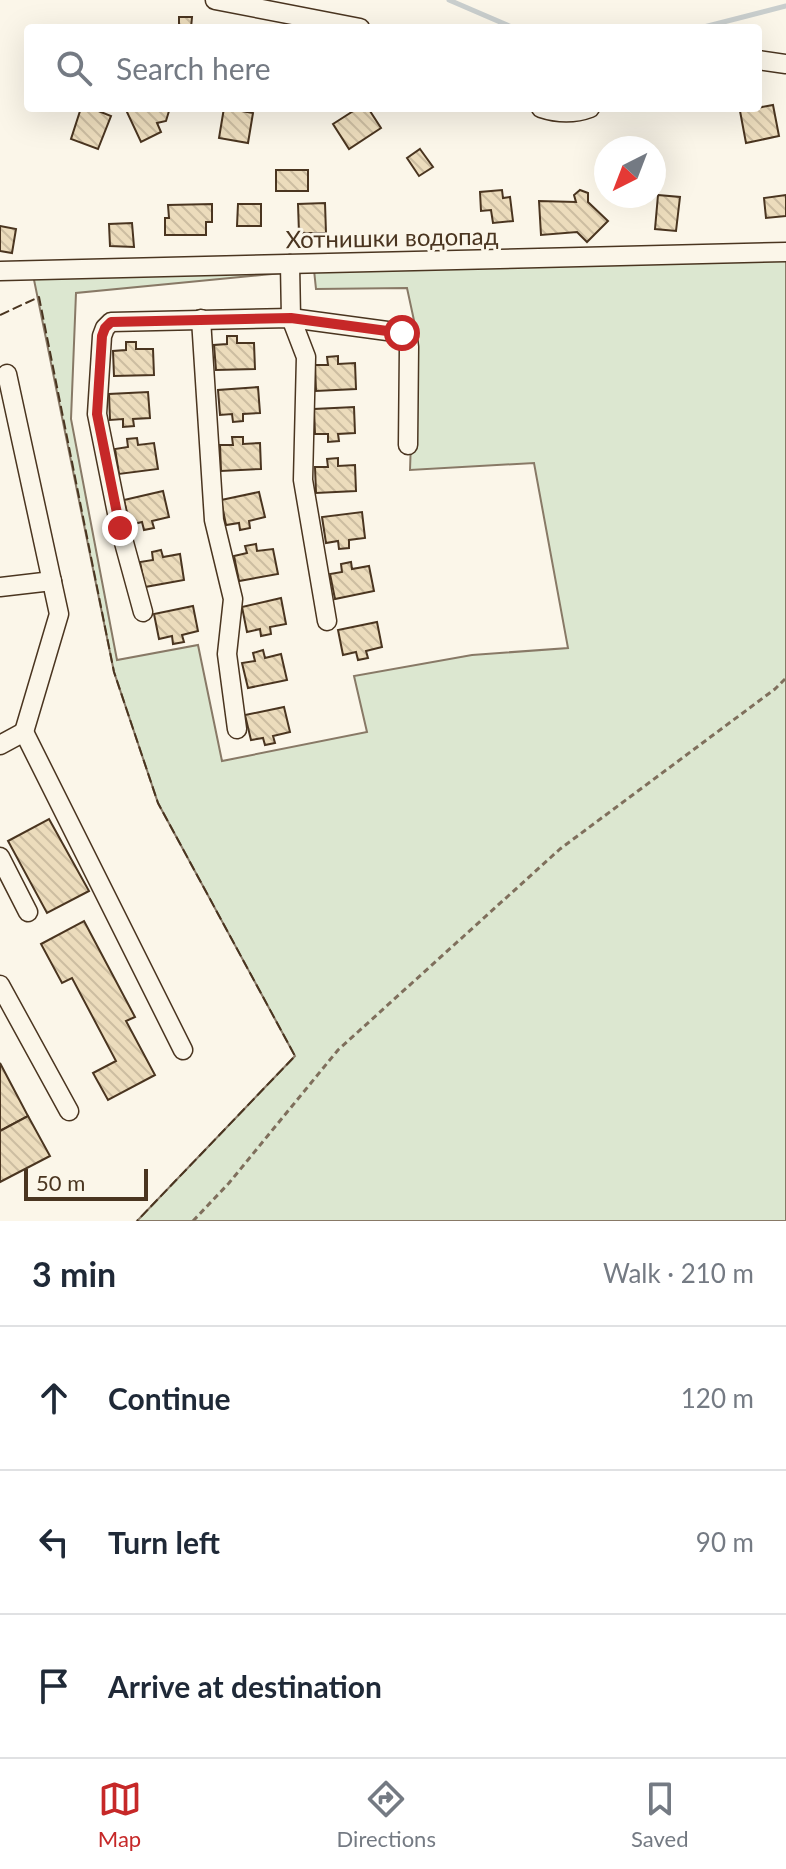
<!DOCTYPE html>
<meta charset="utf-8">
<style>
:root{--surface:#fff;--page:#f6f6f7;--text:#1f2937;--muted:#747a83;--line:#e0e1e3;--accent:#c62828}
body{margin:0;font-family:Lato,sans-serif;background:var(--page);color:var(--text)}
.compass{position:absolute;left:594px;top:136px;width:72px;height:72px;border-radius:50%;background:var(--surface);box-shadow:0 8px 32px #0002;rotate:222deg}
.scale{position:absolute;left:24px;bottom:20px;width:124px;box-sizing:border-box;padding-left:8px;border:4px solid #4a3520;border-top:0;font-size:22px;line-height:28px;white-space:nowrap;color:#4a3520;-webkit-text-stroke:6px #fbf6e9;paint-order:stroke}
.stop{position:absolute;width:24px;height:24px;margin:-18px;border:6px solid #c62828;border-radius:50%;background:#fff}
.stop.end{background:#c62828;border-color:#fff;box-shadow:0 2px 8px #0008}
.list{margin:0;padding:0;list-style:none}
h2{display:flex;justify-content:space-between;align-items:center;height:104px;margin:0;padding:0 32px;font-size:34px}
h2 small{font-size:26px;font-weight:400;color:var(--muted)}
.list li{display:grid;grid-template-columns:52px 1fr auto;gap:24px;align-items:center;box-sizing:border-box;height:144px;padding:0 32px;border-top:2px solid var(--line)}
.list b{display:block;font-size:30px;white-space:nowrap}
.list em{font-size:26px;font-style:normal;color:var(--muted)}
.icon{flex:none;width:44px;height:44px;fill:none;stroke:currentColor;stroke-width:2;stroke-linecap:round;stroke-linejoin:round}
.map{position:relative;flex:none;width:786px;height:1221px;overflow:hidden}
.search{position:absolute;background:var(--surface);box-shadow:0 8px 32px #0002;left:24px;right:24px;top:24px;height:88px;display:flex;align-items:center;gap:20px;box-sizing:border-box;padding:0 28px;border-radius:8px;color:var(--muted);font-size:30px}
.sheet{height:536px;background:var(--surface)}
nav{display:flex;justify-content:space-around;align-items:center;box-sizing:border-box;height:112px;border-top:2px solid var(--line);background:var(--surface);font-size:22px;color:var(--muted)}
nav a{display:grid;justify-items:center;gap:4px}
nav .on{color:var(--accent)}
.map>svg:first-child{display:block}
.grass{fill:#dce7d0;stroke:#887966;stroke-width:2;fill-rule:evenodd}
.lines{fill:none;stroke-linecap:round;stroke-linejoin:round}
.stream{stroke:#c9cecd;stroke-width:5}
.building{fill:url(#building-back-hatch);stroke:#4a3520;stroke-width:2}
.minor-casing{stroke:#4a3520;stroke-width:21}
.path{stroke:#7f6f5c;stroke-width:3;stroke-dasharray:6 4;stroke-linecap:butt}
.minor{stroke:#fbf6e9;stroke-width:18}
.fence{stroke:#4a3520;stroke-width:2;stroke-dasharray:10 4;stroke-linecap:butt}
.route{stroke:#c62828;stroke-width:10}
.labels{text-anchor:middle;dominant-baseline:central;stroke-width:6;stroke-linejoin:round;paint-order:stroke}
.street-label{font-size:24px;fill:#4a3520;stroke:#fbf6e9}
</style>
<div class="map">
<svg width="786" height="1221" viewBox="0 0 786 1221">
<defs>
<pattern id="building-back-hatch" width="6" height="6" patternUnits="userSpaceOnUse" patternTransform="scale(2)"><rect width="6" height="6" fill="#ecdcbc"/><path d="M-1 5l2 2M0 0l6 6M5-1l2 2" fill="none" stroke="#ccbda1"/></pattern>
</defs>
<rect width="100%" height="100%" fill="#fbf6e9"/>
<path class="grass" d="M 786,252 L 786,1221 L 137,1221 L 295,1056 L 158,803 L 114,672 L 32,270 ZM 314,270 L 316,289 L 407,288 L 415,325 L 410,470 L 534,463 L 568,648 L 472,655 L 354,676 L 367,732 L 222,761 L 198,645 L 117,660 L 71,419 L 76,293 Z"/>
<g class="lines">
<g class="stream">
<path d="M 449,0 L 514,28"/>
<path d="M 700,28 L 786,6"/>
</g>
</g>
<g class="building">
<path d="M 179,17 L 192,17 L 191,28 L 179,28 Z"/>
<path d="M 773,105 L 779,136 L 746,143 L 740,111 Z"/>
<path d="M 81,108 L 91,108 L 111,116 L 98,149 L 71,139 Z"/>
<path d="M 130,108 L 169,111 L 166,121 L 157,123 L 161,132 L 141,142 L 126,110 Z"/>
<path d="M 224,108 L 253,113 L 248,143 L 219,138 Z"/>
<path d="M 358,108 L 368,108 L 381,128 L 349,149 L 333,124 Z"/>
<path d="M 420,149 L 433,167 L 419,176 L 407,158 Z"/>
<rect x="276" y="170" width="32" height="21"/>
<path d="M 502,190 L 503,198 L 510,197 L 513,221 L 493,223 L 491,210 L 481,211 L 480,192 Z"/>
<path d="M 580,190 L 588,193 L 588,202 L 608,221 L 587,242 L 577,232 L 541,235 L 539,201 L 576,202 L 574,195 Z"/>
<path d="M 658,195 L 680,197 L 676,231 L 655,229 Z"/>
<path d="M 786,195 L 786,216 L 766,218 L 764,198 Z"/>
<path d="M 325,203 L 326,233 L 299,233 L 298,204 Z"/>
<path d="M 212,204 L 212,222 L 206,222 L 206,235 L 165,235 L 165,218 L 169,218 L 168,205 Z"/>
<path d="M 238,204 L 261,204 L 261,226 L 237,226 Z"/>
<path d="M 132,223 L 134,247 L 110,246 L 109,224 Z"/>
<path d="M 0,226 L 16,229 L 12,253 L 0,251 Z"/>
<path d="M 227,336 L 237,336 L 237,343 L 254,343 L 255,369 L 216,370 L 214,345 L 227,344 Z"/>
<path d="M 126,342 L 136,342 L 136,349 L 153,349 L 154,375 L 114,376 L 113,351 L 126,350 Z"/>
<path d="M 338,356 L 338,364 L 355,363 L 356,389 L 316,391 L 315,365 L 328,365 L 327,357 Z"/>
<path d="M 258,387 L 260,413 L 243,414 L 243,421 L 233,422 L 232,414 L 220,415 L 218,390 Z"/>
<path d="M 148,392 L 150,418 L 133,419 L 134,426 L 123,427 L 123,419 L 110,420 L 109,394 Z"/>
<path d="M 354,407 L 355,433 L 338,434 L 339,441 L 328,442 L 328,434 L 315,434 L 314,409 Z"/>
<path d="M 232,437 L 243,437 L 243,444 L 260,443 L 261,469 L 221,471 L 220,445 L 233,445 Z"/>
<path d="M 137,438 L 138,445 L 154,443 L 158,469 L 119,474 L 115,449 L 128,447 L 127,439 Z"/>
<path d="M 338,458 L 338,466 L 355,465 L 356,491 L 316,493 L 315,467 L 328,467 L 327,459 Z"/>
<path d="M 163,491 L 169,517 L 152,521 L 154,528 L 144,530 L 142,522 L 130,525 L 124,500 Z"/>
<path d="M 259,492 L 265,517 L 249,521 L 250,528 L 240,530 L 239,523 L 226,525 L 221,500 Z"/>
<path d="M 362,512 L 365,538 L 349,540 L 349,548 L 339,549 L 338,541 L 326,543 L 322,517 Z"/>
<path d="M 256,544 L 257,551 L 273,549 L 278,574 L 239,581 L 234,556 L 247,553 L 245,546 Z"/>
<path d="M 161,550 L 163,557 L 180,554 L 184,580 L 145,587 L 140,562 L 153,560 L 152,552 Z"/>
<path d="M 351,562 L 352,569 L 369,566 L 374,591 L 335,599 L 330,574 L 342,572 L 341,564 Z"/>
<path d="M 281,598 L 286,624 L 270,627 L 271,634 L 261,636 L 260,629 L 247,632 L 242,607 Z"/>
<path d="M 193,606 L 198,631 L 182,635 L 184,642 L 173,644 L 172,636 L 159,639 L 154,614 Z"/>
<path d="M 377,622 L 382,647 L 366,651 L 368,658 L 358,660 L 356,652 L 343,655 L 338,630 Z"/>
<path d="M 263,650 L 265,658 L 281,654 L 287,680 L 248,688 L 242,663 L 255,661 L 253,653 Z"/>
<path d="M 284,707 L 290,732 L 273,736 L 275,743 L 265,745 L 263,738 L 251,740 L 245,715 Z"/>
<path d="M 49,819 L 89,891 L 47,913 L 8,841 Z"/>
<path d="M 84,921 L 135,1017 L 126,1021 L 155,1075 L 108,1100 L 93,1073 L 116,1061 L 72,978 L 62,983 L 41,944 Z"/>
<path d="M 0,1063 L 28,1116 L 0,1131 Z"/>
<path d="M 28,1116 L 50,1156 L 0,1182 L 0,1131 Z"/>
</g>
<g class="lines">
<g class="minor-casing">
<g id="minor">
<path d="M 215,0 L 360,28"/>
<path d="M 758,60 L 786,64"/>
<path d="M 541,108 C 556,113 574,114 590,108"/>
<path d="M 290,264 L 291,318 L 306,357 L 303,480 L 327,621"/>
<path d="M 0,271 L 786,252"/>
<path d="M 201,319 L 214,520 L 233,599 L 227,654 L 237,729"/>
<path d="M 7,374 L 59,614 L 24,732"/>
<path d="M 0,587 L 52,581"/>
<path d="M 143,612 L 120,528 L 97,414 L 102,336 L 105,328 L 111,322 L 291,318 L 402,333 L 408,339 L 409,347 L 408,445"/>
<path d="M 0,745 L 24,732 L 183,1050"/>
<path d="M 0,857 L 28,912"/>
<path d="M 0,985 L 69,1111"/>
</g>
</g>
<path class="path" d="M 193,1221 L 229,1183 L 338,1050 L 560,849 L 775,689 L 786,678"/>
<use href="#minor" class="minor"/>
<path class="fence" d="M 0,315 L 39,297 L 114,672 L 158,803 L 295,1056 L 137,1221"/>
</g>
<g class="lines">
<path class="route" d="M 120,528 L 97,414 L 102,336 L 105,328 L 111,322 L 291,318 L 402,333"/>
</g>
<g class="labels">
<g class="street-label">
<text transform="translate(392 237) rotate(-1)">Хотнишки водопад</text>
</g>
</g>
</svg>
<svg class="compass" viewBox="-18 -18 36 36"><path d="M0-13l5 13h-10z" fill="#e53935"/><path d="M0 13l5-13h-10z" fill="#747a83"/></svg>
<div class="scale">50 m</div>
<div class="stop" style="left:402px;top:333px"></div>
<div class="stop end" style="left:120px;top:528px"></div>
<div class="search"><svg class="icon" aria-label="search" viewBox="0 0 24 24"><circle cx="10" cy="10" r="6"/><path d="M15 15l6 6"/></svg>Search here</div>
</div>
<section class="sheet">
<h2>3 min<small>Walk · 210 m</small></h2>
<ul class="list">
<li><svg class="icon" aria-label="ahead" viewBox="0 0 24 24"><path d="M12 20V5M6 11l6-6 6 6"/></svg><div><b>Continue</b></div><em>120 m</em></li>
<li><svg class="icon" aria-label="left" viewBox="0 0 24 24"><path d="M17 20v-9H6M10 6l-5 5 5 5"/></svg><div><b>Turn left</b></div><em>90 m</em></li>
<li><svg class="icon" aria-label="arrive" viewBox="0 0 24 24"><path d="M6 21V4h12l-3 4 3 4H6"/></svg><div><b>Arrive at destination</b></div></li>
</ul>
</section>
<nav>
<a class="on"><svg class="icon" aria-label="map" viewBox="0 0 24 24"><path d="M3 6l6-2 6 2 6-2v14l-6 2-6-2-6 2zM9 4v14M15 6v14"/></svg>Map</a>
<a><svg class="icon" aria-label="directions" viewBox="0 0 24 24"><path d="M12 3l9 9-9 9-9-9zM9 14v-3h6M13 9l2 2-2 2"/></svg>Directions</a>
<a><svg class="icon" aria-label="saved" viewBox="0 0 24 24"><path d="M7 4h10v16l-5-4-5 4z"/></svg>Saved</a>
</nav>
